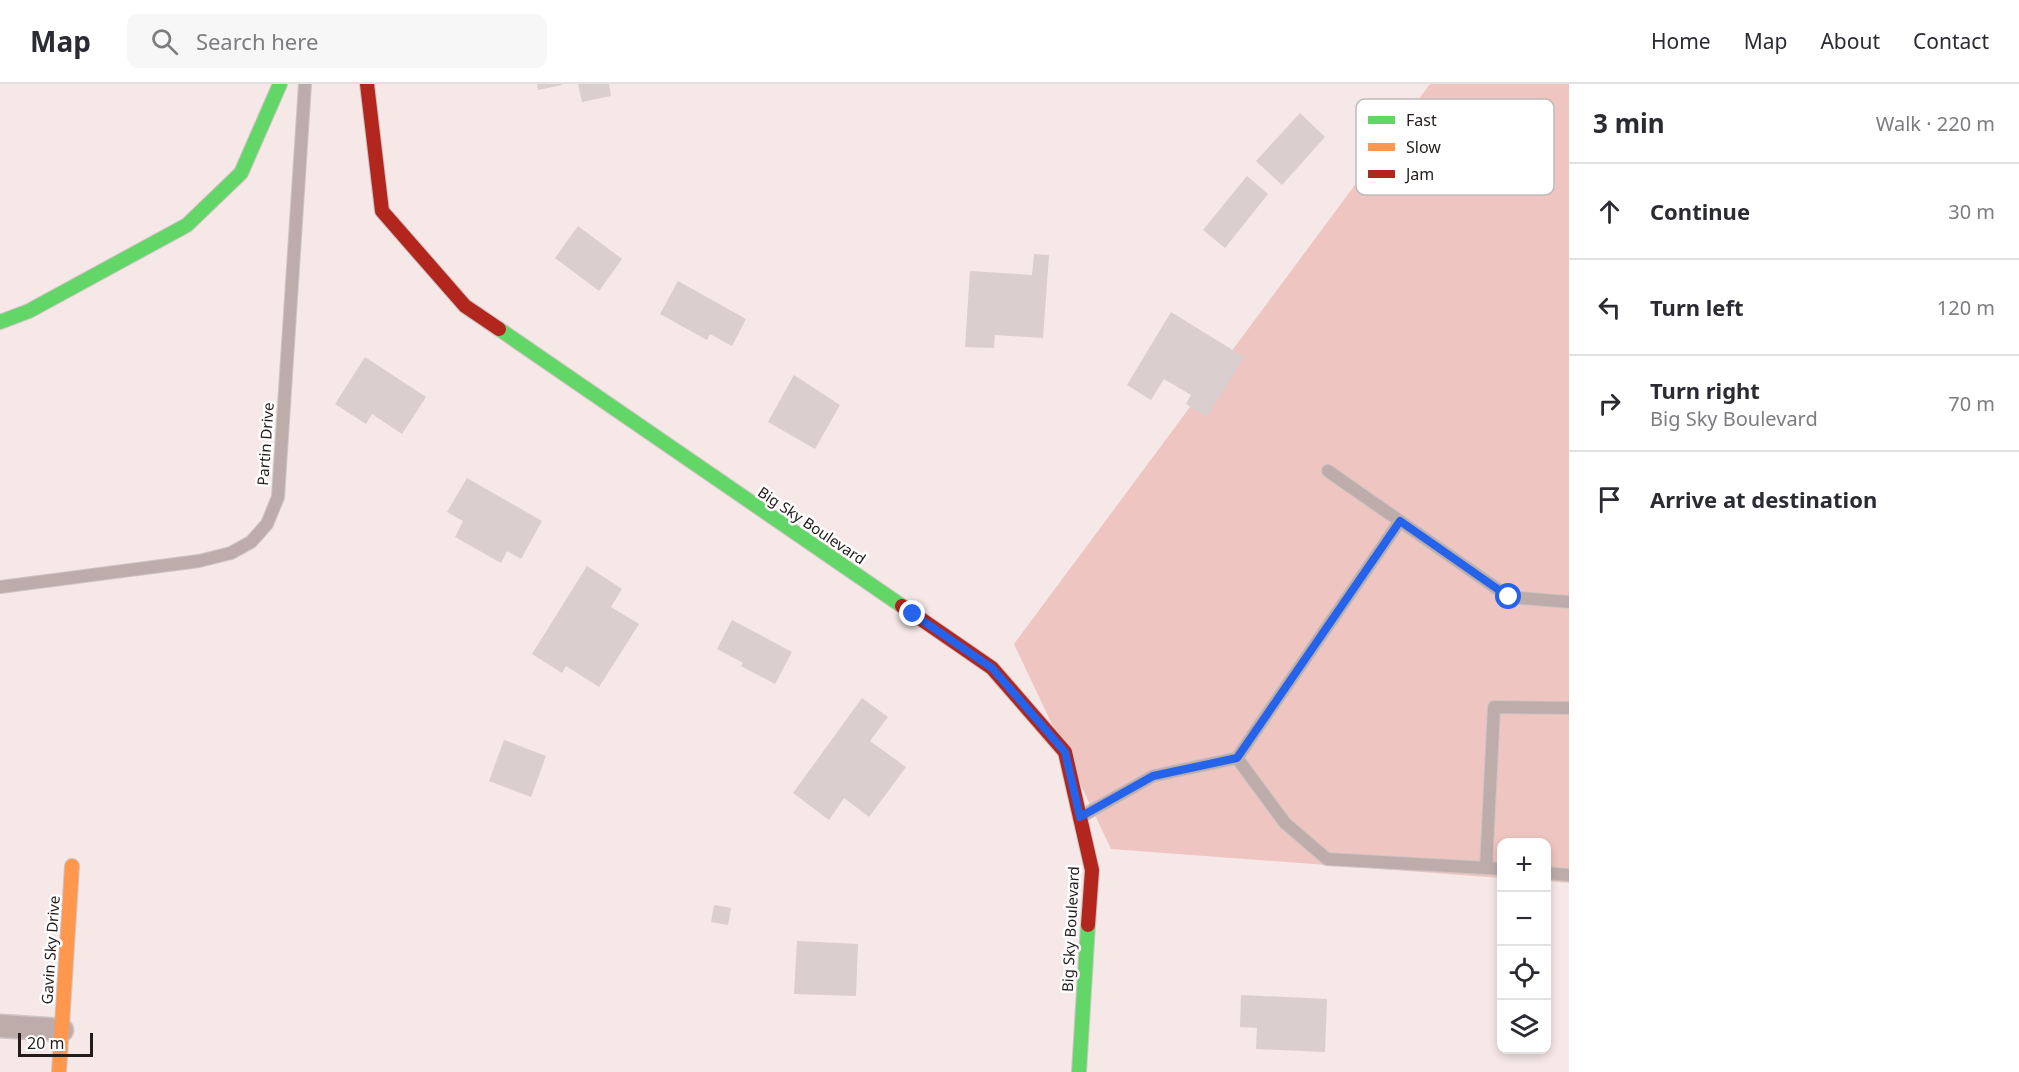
<!DOCTYPE html>
<meta charset="utf-8">
<style>
:root{--surface:#fff;--page:#f7f7f7;--text:#2b2b33;--muted:#7c7c81;--line:#e1e1e2}
body{margin:0;font-family:"Noto Sans",sans-serif;background:var(--page);color:var(--text)}
.controls{position:absolute;right:18px;bottom:18px;display:grid;overflow:hidden;border-radius:12px;box-shadow:0 3px 9px #0003}
.controls button{width:54px;height:54px;display:grid;place-items:center;padding:0;border:0;border-bottom:2px solid var(--line);background:var(--surface);color:var(--text);font:30px sans-serif}
.scale{position:absolute;left:18px;bottom:15px;width:75px;box-sizing:border-box;padding-left:6px;border:3px solid #241c1b;border-top:0;font-size:16px;line-height:21px;white-space:nowrap;color:#241c1b;-webkit-text-stroke:4px #fff;paint-order:stroke}
.stop{position:absolute;width:18px;height:18px;margin:-14px;border:4px solid #2563eb;border-radius:50%;background:#fff}
.stop.end{background:#2563eb;border-color:#fff;box-shadow:0 2px 6px #0008}
.list{margin:0;padding:0;list-style:none}
h2{display:flex;justify-content:space-between;align-items:center;height:78px;margin:0;padding:0 24px;font-size:26px}
h2 small{font-size:20px;font-weight:400;color:var(--muted)}
.list li{display:grid;grid-template-columns:39px 1fr auto;gap:18px;align-items:center;box-sizing:border-box;height:96px;padding:0 24px;border-top:2px solid var(--line)}
.list b{display:block;font-size:22px;white-space:nowrap}
.list p{margin:0;font-size:20px;white-space:nowrap;color:var(--muted)}
.list em{font-size:20px;font-style:normal;color:var(--muted)}
.icon{flex:none;width:33px;height:33px;fill:none;stroke:currentColor;stroke-width:2;stroke-linecap:round;stroke-linejoin:round}
.map{position:relative;flex:none;width:1569px;height:988px;overflow:hidden}
header{display:flex;align-items:center;gap:36px;box-sizing:border-box;height:84px;padding:0 30px;background:var(--surface);border-bottom:2px solid var(--line)}
header strong{font-size:28px}
nav{display:flex;gap:33px;margin-inline-start:auto;font-size:21px}
.search{width:420px;height:54px;background:var(--page);display:flex;align-items:center;gap:15px;box-sizing:border-box;padding:0 21px;border-radius:12px;color:var(--muted);font-size:22px}
main{display:flex}
aside{flex:1;background:var(--surface)}
.map>svg:first-child{display:block}
.green{fill:#eec5c1}
.building{fill:#dacfce}
.lines{fill:none;stroke-linecap:round;stroke-linejoin:round}
.lane-casing{stroke:#cec4c3;stroke-width:14}
.street-casing{stroke:#cec4c3;stroke-width:25}
.fast-casing{stroke:#cec4c3;stroke-width:16}
.slow-casing{stroke:#cec4c3;stroke-width:16}
.jam-casing{stroke:#cec4c3;stroke-width:16}
.lane{stroke:#beacaa;stroke-width:12}
.street{stroke:#beacaa;stroke-width:22}
.fast{stroke:#63d668;stroke-width:14}
.slow{stroke:#ff974d;stroke-width:14}
.jam{stroke:#b3261e;stroke-width:14}
.route{stroke:#2563eb;stroke-width:8}
.labels{text-anchor:middle;dominant-baseline:central;stroke-width:5;stroke-linejoin:round;paint-order:stroke}
.street-label{font-size:15px;fill:#241c1b;stroke:#fff}
.key{fill:#fff;stroke:#bdbbbb;stroke-width:1.5}
.key-label{font-size:16px;fill:#241c1b}
</style>
<header>
<strong>Map</strong>
<div class="search"><svg class="icon" aria-label="search" viewBox="0 0 24 24"><circle cx="10" cy="10" r="6"/><path d="M15 15l6 6"/></svg>Search here</div>
<nav><a>Home</a><a>Map</a><a>About</a><a>Contact</a></nav>
</header>
<main>
<div class="map">
<svg width="1569" height="988" viewBox="0 0 1569 988">
<rect width="100%" height="100%" fill="#f5e8e6"/>
<path class="green" d="M 1430,0 L 1569,0 L 1569,799 L 1547,797 L 1546,758 L 1502,758 L 1501,794 L 1111,765 L 1014,560 Z"/>
<g class="building">
<path d="M 537,0 L 562,0 L 562,1 L 538,6 Z"/>
<path d="M 578,0 L 609,0 L 611,12 L 582,18 Z"/>
<path d="M 1300,29 L 1325,53 L 1282,101 L 1256,77 Z"/>
<path d="M 1247,92 L 1268,110 L 1225,164 L 1203,146 Z"/>
<path d="M 578,142 L 622,175 L 599,207 L 555,174 Z"/>
<path d="M 1034,170 L 1049,171 L 1043,254 L 995,251 L 994,264 L 965,263 L 970,187 L 1032,191 Z"/>
<path d="M 678,197 L 746,235 L 732,262 L 710,250 L 707,256 L 660,230 Z"/>
<path d="M 1171,228 L 1244,273 L 1207,333 L 1186,320 L 1191,311 L 1164,295 L 1151,316 L 1127,301 Z"/>
<path d="M 365,273 L 426,313 L 402,350 L 372,330 L 366,340 L 335,320 Z"/>
<path d="M 794,291 L 840,321 L 815,365 L 768,338 Z"/>
<path d="M 467,394 L 542,437 L 521,475 L 507,467 L 501,479 L 455,453 L 463,437 L 447,428 Z"/>
<path d="M 587,482 L 622,505 L 611,523 L 639,540 L 599,603 L 566,582 L 562,589 L 532,570 Z"/>
<path d="M 732,536 L 792,568 L 775,600 L 741,582 L 743,579 L 717,565 Z"/>
<path d="M 862,614 L 888,633 L 870,657 L 906,683 L 869,733 L 844,714 L 829,736 L 793,709 Z"/>
<path d="M 504,656 L 546,672 L 531,713 L 489,697 Z"/>
<path d="M 714,821 L 731,824 L 728,841 L 711,838 Z"/>
<path d="M 797,857 L 858,860 L 856,912 L 794,910 Z"/>
<path d="M 1241,911 L 1327,915 L 1325,968 L 1256,965 L 1257,944 L 1240,943 Z"/>
</g>
<g class="lines">
<g class="lane-casing">
<g id="lane">
<path d="M 1328,387 L 1509,513 L 1569,518"/>
<path d="M 0,503 L 199,477 L 231,469 L 251,458 L 267,440 L 278,413 L 305,0"/>
<path d="M 1237,674 L 1285,739 L 1327,775 L 1486,784"/>
<path d="M 1082,732 L 1153,692 L 1237,674 L 1400,437"/>
<path d="M 1502,785 L 1486,784 L 1494,623 L 1569,624"/>
<path d="M 1546,789 L 1569,791"/>
</g>
</g>
<g class="street-casing">
<path id="street" d="M 0,942 L 62,946"/>
</g>
<g class="fast-casing">
<g id="fast">
<path d="M 0,238 L 29,227 L 187,141 L 241,89 L 280,0"/>
<path d="M 499,245 L 902,522"/>
<path d="M 1079,988 L 1088,841"/>
</g>
</g>
<g class="slow-casing">
<path id="slow" d="M 59,988 L 72,782"/>
</g>
<g class="jam-casing">
<g id="jam">
<path d="M 367,0 L 382,127 L 465,222 L 499,245"/>
<path d="M 902,522 L 992,584 L 1065,668 L 1092,786 L 1088,841"/>
</g>
</g>
<use href="#lane" class="lane"/>
<use href="#street" class="street"/>
<use href="#fast" class="fast"/>
<use href="#slow" class="slow"/>
<use href="#jam" class="jam"/>
</g>
<g class="lines">
<path class="route" d="M 913,530 L 992,584 L 1065,668 L 1080,733 L 1153,692 L 1237,674 L 1400,437 L 1509,513"/>
</g>
<g class="labels">
<g class="street-label">
<text transform="translate(265 360) rotate(-86)">Partin Drive</text>
<text transform="translate(812 441) rotate(34)">Big Sky Boulevard</text>
<text transform="translate(1070 845) rotate(-87)">Big Sky Boulevard</text>
<text transform="translate(50 866) rotate(-86)">Gavin Sky Drive</text>
</g>
</g>
<rect x="1356" y="15" width="198" height="96" rx="9" class="key"/>
<rect x="1368" y="32" width="27" height="8" fill="#63d668"/>
<rect x="1368" y="59" width="27" height="8" fill="#ff974d"/>
<rect x="1368" y="86" width="27" height="8" fill="#b3261e"/>
<g class="key-label">
<text x="1406" y="42">Fast</text>
<text x="1406" y="69">Slow</text>
<text x="1406" y="96">Jam</text>
</g>
</svg>
<div class="controls">
<button>+</button>
<button>−</button>
<button><svg class="icon" aria-label="locate" viewBox="0 0 24 24"><circle cx="12" cy="12" r="6"/><path d="M12 2v4M12 18v4M2 12h4M18 12h4"/></svg></button>
<button><svg class="icon" aria-label="layers" viewBox="0 0 24 24"><path d="M12 4l9 5-9 5-9-5zM3 14l9 5 9-5"/></svg></button>
</div>
<div class="scale">20 m</div>
<div class="stop" style="left:1509px;top:513px"></div>
<div class="stop end" style="left:913px;top:530px"></div>
</div>
<aside>
<h2>3 min<small>Walk · 220 m</small></h2>
<ul class="list">
<li><svg class="icon" aria-label="ahead" viewBox="0 0 24 24"><path d="M12 20V5M6 11l6-6 6 6"/></svg><div><b>Continue</b></div><em>30 m</em></li>
<li><svg class="icon" aria-label="left" viewBox="0 0 24 24"><path d="M17 20v-9H6M10 6l-5 5 5 5"/></svg><div><b>Turn left</b></div><em>120 m</em></li>
<li><svg class="icon" aria-label="right" viewBox="0 0 24 24"><path d="M7 20v-9h11M14 6l5 5-5 5"/></svg><div><b>Turn right</b><p>Big Sky Boulevard</p></div><em>70 m</em></li>
<li><svg class="icon" aria-label="arrive" viewBox="0 0 24 24"><path d="M6 21V4h12l-3 4 3 4H6"/></svg><div><b>Arrive at destination</b></div></li>
</ul>
</aside>
</main>
